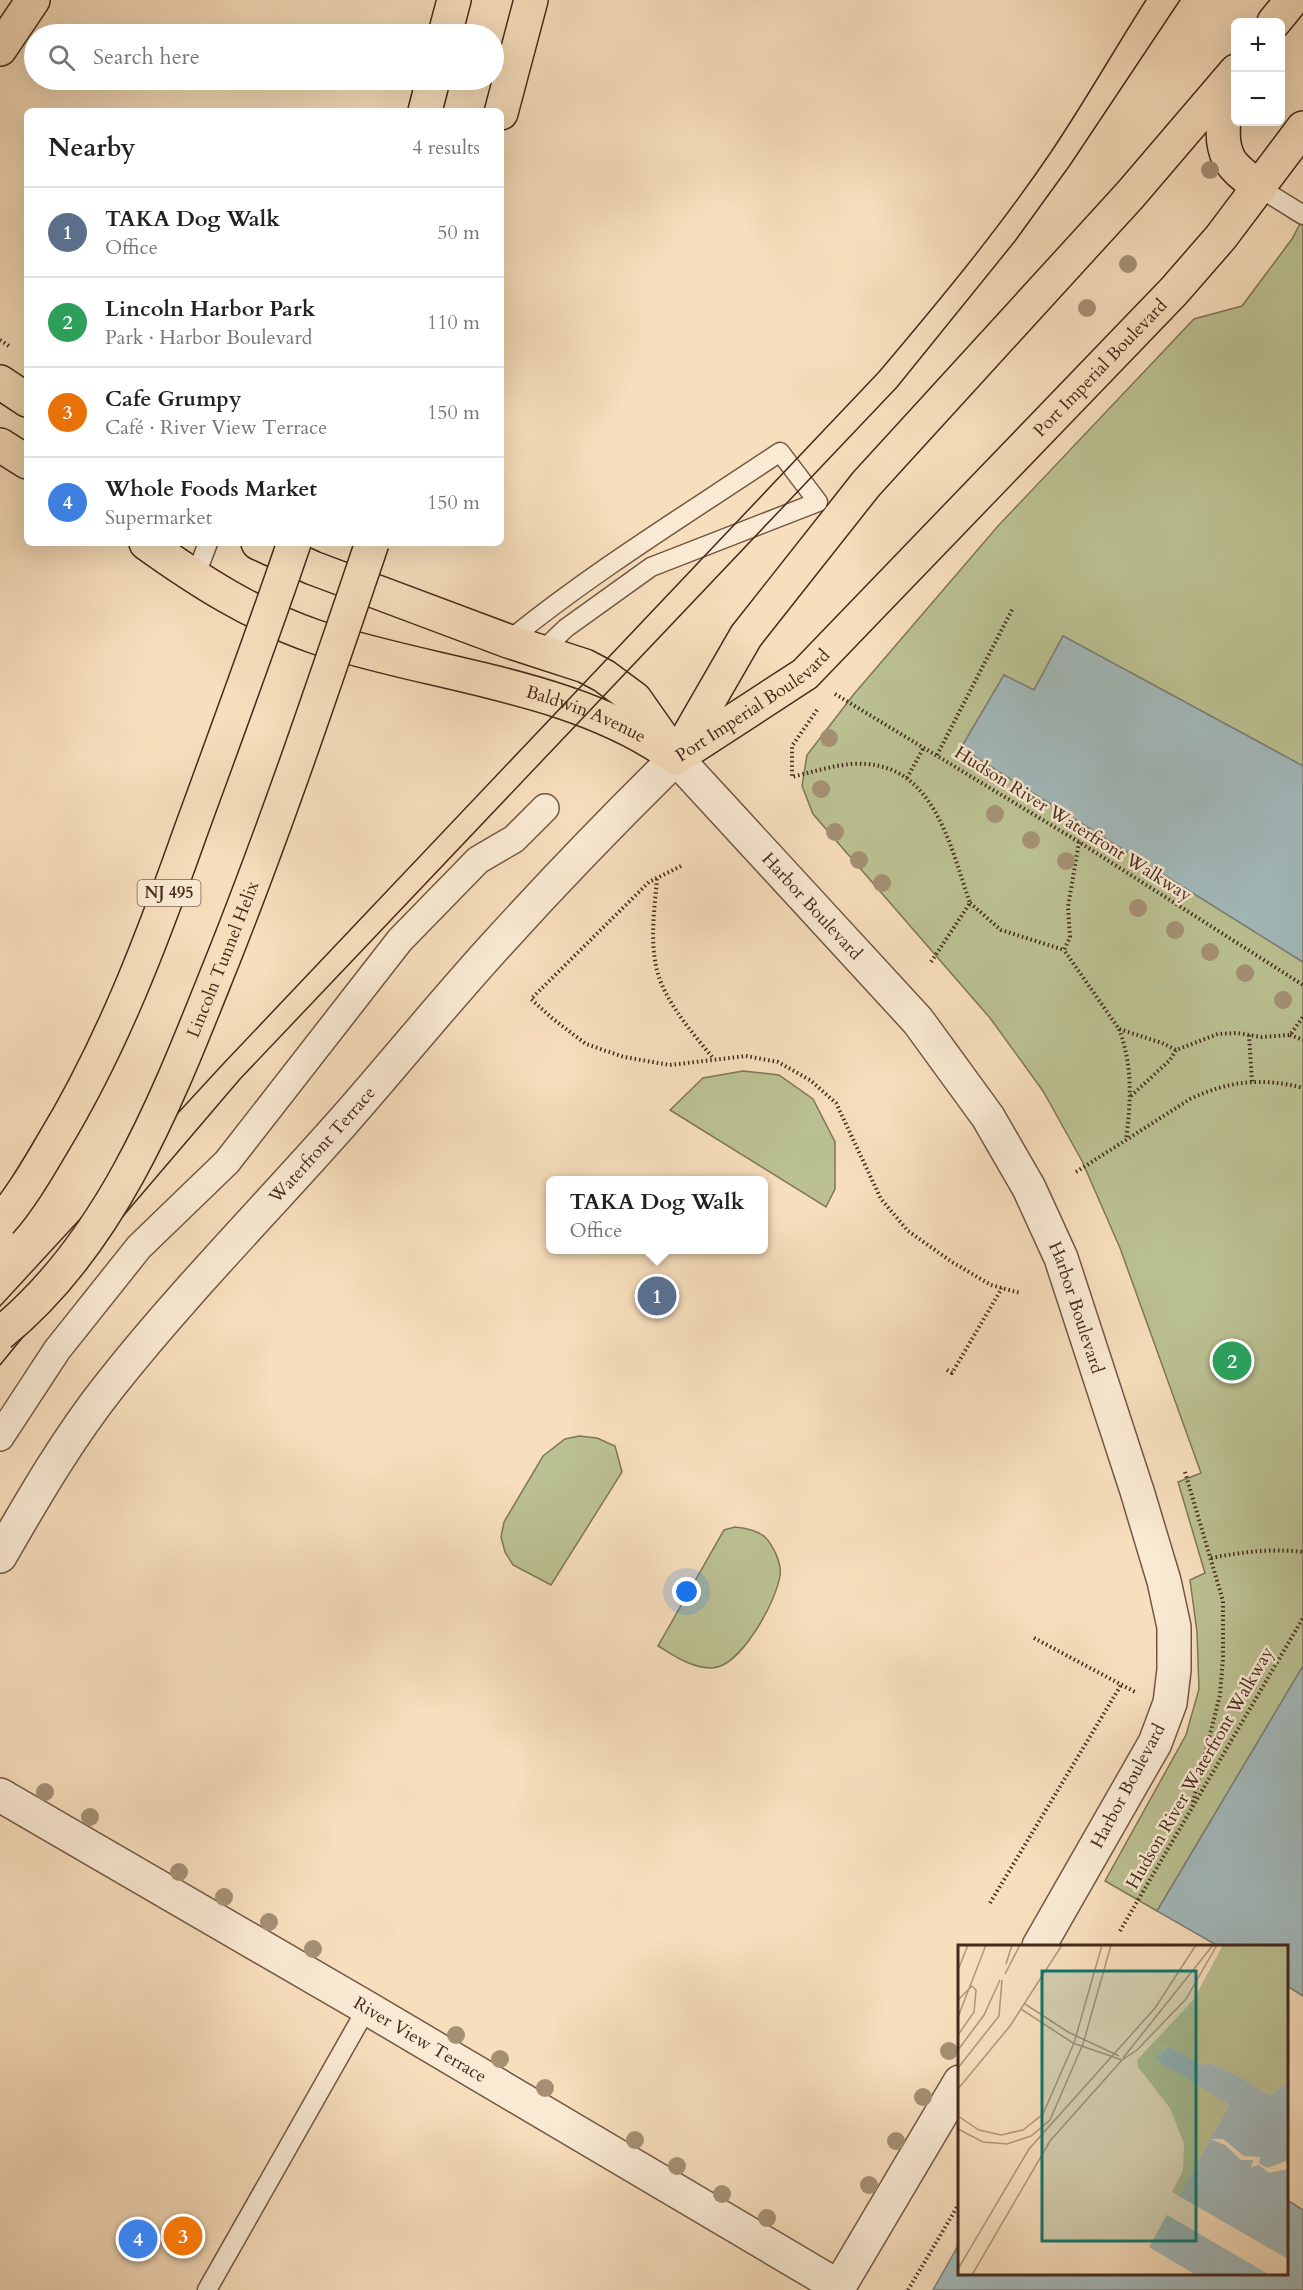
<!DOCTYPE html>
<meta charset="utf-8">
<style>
:root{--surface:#fff;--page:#f6f6f6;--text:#222;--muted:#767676;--line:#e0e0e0;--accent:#2563eb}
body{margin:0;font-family:Cardo,serif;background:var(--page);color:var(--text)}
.controls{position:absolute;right:18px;top:18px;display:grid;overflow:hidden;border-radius:9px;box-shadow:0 6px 24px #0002}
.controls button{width:54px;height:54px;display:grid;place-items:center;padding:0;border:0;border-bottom:2px solid var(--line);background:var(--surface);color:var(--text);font:30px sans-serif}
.you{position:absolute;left:687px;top:1592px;width:21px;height:21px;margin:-15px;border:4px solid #fff;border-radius:50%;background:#1a73e8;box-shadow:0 0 0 9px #1a73e833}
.badge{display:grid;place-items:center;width:39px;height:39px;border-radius:50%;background:var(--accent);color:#fff;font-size:20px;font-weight:700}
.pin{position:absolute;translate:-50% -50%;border:3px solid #fff;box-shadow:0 2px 6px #0006}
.popup{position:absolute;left:546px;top:1176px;width:222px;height:78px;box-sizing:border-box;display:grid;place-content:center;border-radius:9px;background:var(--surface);filter:drop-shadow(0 2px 4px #0005);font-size:20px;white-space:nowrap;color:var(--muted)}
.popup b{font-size:22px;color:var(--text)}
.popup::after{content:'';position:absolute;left:50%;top:100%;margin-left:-12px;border:12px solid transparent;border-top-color:var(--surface)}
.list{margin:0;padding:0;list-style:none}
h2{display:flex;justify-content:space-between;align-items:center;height:78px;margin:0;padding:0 24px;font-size:26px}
h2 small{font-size:20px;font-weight:400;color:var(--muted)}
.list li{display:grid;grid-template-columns:39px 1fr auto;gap:18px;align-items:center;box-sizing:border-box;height:90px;padding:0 24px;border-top:2px solid var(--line)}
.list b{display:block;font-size:22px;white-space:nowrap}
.list p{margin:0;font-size:20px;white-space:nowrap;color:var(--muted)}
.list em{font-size:20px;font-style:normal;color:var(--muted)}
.icon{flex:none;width:33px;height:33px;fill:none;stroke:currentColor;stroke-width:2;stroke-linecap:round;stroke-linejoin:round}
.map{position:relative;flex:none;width:1303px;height:2290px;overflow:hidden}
.search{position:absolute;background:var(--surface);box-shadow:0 6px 24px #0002;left:24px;top:24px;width:480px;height:66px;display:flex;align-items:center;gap:15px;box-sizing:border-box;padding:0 21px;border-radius:33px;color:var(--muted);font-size:22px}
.panel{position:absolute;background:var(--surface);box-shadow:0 6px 24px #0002;left:24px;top:108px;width:480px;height:438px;border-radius:9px}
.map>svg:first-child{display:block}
.green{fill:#bbc192;stroke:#807657;stroke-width:1.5}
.water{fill:#a2b9bb;stroke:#7d807b;stroke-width:1.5}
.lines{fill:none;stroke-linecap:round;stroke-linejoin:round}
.service-casing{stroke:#725744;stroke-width:21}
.pedestrian-casing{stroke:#725744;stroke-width:30}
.minor-casing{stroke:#725744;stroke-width:36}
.tertiary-casing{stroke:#725744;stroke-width:36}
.primary-casing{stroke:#452a1c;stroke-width:36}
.motorway-casing{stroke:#452a1c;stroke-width:36}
.path{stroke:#452a1c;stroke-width:4;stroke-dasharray:1.5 3;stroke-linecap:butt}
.service{stroke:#faead3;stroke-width:18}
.pedestrian{stroke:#faead3;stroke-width:27}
.minor{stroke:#faead3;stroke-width:33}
.tertiary{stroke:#faead3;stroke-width:33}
.primary{stroke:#f7debc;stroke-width:33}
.motorway{stroke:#f7debc;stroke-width:33}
.tram{stroke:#452a1c;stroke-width:1.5}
.motorway-bridge-casing{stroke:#452a1c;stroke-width:36;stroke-linecap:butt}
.motorway-bridge{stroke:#f7debc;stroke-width:33}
.tree{fill:#a59074}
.labels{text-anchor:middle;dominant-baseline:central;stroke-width:5;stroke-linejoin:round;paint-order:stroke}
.shield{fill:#faead3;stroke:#7b6453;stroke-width:1.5}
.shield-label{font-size:16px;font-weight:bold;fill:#452a1c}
.street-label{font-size:18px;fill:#452a1c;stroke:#faead3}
.inset-road{fill:none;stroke:#b0967c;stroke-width:1.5}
.view{fill:#0f766e;fill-opacity:0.15;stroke:#0f766e;stroke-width:3}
.inset-edge{fill:none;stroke:#452a1c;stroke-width:3}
</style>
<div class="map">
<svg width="1303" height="2290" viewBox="0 0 1303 2290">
<rect width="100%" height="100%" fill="#f7debc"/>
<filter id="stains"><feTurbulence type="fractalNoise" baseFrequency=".00333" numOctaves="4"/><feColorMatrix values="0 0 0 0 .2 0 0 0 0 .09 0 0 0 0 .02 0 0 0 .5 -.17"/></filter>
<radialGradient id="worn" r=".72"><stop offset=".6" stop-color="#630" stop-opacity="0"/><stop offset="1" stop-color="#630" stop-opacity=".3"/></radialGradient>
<g class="green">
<path d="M 1303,218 L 1303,766 L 1063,636 L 1034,690 L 1004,675 L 961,748 L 1303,962 L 1303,1666 L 1157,1911 L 1105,1881 L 1186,1735 L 1199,1689 L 1197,1632 L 1190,1580 L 1205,1573 L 1178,1482 L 1201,1473 L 1120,1248 L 1082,1161 L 1043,1091 L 990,1018 L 813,814 L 802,786 L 807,755 L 854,694 L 998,526 L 1194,319 L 1242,306 L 1292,239 Z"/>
<path d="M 743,1071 L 779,1075 L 813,1099 L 835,1142 L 835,1189 L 826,1207 L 670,1110 L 703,1078 Z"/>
<path d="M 579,1436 L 597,1438 L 615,1446 L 622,1472 L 551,1585 L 513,1565 L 505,1552 L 501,1537 L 504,1522 L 543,1456 L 565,1439 Z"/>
<path d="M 735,1527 C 745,1528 757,1530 765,1537 C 773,1545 782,1564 780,1575 C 777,1600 741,1667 712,1668 C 691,1668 675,1656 658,1646 L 724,1530 Z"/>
</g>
<g class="water">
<path d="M 1063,636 L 1303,766 L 1303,962 L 961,748 L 1004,675 L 1034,690 Z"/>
<path d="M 1303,1666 L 1303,1996 L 1287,1986 L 1286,1946 L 1218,1946 L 1157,1911 Z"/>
<path d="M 1287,2200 L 1303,2210 L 1303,2290 L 933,2290 L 959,2244 L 960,2274 L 1286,2274 Z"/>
</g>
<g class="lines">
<g class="service-casing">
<g id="service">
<path d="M 1260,188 L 1303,215"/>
<path d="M 195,577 L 208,543"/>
<path d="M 508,641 C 594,571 689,513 780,452 L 818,502 L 651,567 L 566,628 L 541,652"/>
<path d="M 207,2290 L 367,2008"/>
</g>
</g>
<g class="pedestrian-casing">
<path id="pedestrian" d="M 0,1437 L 57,1350 L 139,1247 L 227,1162 L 400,940 L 478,860 L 514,839 L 545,808"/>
</g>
<g class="minor-casing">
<g id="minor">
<path id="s1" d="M 676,758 L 918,1021 L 988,1117 L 1029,1188 L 1061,1258 L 1137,1491 L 1164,1581 L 1174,1627 L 1174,1670 L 1170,1703 L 1155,1743 L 1039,1946"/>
<path id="s2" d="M 0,1795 L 367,2008 L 839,2287"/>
<path d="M 837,2290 L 960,2082"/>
</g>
</g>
<g class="tertiary-casing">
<g id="tertiary">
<path id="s3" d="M 0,1556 C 34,1497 68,1438 111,1384 C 183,1293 265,1210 342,1123 C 394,1064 444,1002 497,944 C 555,880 615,818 676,758"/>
</g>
</g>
<g class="primary-casing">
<g id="primary">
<path d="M 1274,22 L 1292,0"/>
<path d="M 0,49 L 33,0"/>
<path d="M 1234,76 C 1228,101 1216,134 1229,159 C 1235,170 1250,180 1260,188"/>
<path d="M 0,382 L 27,400"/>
<path d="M 0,445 L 27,462"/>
<path id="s4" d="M 146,543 C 199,581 254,616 316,637 C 433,676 575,684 676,758"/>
<path d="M 258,543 L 313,568 L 508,641 L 585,666 L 604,676 L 635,699 L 668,746"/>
<path d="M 678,754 L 746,636 L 866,484 L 1130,195 L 1236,71"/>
<path id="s5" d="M 676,758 L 805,674 L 1174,291 L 1221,237 L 1303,128"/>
</g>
</g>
<g class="motorway-casing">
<g id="motorway">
<path d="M 445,34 L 454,0"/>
<path d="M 425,111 L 433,80"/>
<path d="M 501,113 L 531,0"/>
</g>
</g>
<g class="path">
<path d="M 0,340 L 9,346"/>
<path d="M 835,694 L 1079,842 L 1303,985"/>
<path d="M 817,710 L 792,746 L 792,777 C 812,772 831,766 851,764 C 933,758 949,843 970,903 L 931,962"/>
<path d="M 937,755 L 1013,608"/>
<path d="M 907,778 L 924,747"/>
<path d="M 1079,842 L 1068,907 L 1070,937 L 1064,950 L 1119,1029 L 1162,1043 L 1176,1050 L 1218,1034 L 1237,1033 L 1261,1037 L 1290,1035 L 1303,1017"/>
<path d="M 681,866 L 649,882 L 531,999 L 553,1019 L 586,1044 L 624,1057 L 670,1065 L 746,1056 L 778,1062 L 810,1080 L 836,1103 L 881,1199 L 908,1231 L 952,1262 L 991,1285 L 1020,1293"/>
<path d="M 657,879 C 654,913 648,953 662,985 C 674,1012 695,1036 713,1058"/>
<path d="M 970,903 L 1001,930 L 1064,950"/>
<path d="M 1119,1029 C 1133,1066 1131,1101 1126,1140"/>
<path d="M 1249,1035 L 1252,1082"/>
<path d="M 1290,1035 L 1303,1040"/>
<path d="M 1131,1096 L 1170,1060 L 1176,1050"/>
<path d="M 1076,1172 L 1190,1099 C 1229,1081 1261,1077 1303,1088"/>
<path d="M 947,1370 L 952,1373 L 1002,1288"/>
<path d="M 1185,1472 L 1223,1601 L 1223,1658 L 1220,1695 L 1192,1806"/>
<path d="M 1211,1558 C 1243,1552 1271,1548 1303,1552"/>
<path d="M 1034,1638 L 1137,1693"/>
<path d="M 990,1903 L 1121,1685"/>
<path d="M 1120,1931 L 1303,1618"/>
<path d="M 908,2290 L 960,2202"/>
</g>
<use href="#service" class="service"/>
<use href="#pedestrian" class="pedestrian"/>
<use href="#minor" class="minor"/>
<use href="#tertiary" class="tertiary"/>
<use href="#primary" class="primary"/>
<use href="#motorway" class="motorway"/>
<g class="tram">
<path d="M 0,1306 L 224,1063 L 879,372 C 939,301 999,229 1051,152 C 1084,103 1114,50 1146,0"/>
<path d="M 0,1365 L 89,1256 L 240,1079 L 897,387 L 1015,241 L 1070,165 L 1180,0"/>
</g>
<g class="motorway-bridge-casing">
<g id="motorway-bridge">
<path d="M 0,1222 C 21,1198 37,1170 53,1143 C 112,1046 152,940 190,833 C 225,737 261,640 294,543"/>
<path id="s6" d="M 0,1334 C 116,1240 170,1091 224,957 C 278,821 325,682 372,543"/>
</g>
</g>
<use href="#motorway-bridge" class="motorway-bridge"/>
</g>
<g class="tree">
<circle cx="1210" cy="170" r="9"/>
<circle cx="1128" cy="264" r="9"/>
<circle cx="1087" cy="308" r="9"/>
<circle cx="829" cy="738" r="9"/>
<circle cx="821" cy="789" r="9"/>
<circle cx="995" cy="814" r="9"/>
<circle cx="835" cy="832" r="9"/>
<circle cx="1031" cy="840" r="9"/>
<circle cx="859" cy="860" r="9"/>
<circle cx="1066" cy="861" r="9"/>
<circle cx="882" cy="883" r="9"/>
<circle cx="1138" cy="908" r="9"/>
<circle cx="1175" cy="930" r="9"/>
<circle cx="1210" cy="952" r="9"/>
<circle cx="1245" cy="973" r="9"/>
<circle cx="1283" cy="1000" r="9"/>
<circle cx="45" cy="1792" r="9"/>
<circle cx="90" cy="1817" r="9"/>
<circle cx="179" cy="1872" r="9"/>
<circle cx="224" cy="1897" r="9"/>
<circle cx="269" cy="1922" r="9"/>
<circle cx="313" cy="1949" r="9"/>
<circle cx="456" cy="2035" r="9"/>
<circle cx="949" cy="2051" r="9"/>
<circle cx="500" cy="2059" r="9"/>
<circle cx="545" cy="2088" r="9"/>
<circle cx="923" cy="2097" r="9"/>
<circle cx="635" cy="2140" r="9"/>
<circle cx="896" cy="2141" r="9"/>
<circle cx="677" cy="2166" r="9"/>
<circle cx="869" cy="2185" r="9"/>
<circle cx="722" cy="2194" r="9"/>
<circle cx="767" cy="2218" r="9"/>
</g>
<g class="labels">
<rect class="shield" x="137.5" y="880" width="63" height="26" rx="4.5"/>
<g class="shield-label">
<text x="169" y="893">NJ 495</text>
</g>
<g class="street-label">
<text stroke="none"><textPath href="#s5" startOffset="579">Port Imperial Boulevard</textPath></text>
<text stroke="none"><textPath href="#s5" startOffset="93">Port Imperial Boulevard</textPath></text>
<text stroke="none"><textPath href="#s4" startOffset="476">Baldwin Avenue</textPath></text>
<text transform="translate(1073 824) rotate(32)">Hudson River Waterfront Walkway</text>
<text stroke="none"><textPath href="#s1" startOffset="201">Harbor Boulevard</textPath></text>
<text stroke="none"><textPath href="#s6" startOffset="441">Lincoln Tunnel Helix</textPath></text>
<text stroke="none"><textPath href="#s3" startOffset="524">Waterfront Terrace</textPath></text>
<text stroke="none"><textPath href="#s1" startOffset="687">Harbor Boulevard</textPath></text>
<text transform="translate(1200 1768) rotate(-60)">Hudson River Waterfront Walkway</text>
<text transform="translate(1128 1786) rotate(-62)">Harbor Boulevard</text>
<text stroke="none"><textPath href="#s2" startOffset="486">River View Terrace</textPath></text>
</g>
</g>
<g transform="translate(958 1945)">
<rect width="330" height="330" fill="#f7debc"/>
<path d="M 265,0 L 330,0 L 330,137 L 312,150 L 279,130 L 249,117 L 246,121 L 209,101 L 198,114 L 271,160 L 221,251 L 214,247 L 225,225 L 226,199 L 212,163 L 180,122 L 179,115 L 236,54 Z" fill="#bbc192"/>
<path d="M 210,101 L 246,121 L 249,117 L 279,130 L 312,150 L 330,137 L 330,314 L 221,251 L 271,160 L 197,114 ZM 209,270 L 312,330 L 238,330 L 191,302 Z" fill="#a2b9bb"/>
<path d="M 252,194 L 265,194 L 286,211 L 302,212 L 301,218 L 309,223 L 328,216 L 330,224 L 311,228 L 301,220 L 293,222 L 295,215 L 283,215 L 267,200 Z" fill="#f7debc"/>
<path class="inset-road" d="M 48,19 L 54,0M 0,25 L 10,0M 47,29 L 62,0M 0,55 L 14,41M 67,59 L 110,87 L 161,111M 63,64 L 115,98 L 164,115M 0,72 L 28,0M 0,90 L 16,67 L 18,45 L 14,41M 0,105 L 26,70 L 42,35M 165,113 L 255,0M 164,115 L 179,105 L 228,54 L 259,0M 0,123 L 41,71 L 44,35M 0,144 L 52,81 L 104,0M 0,171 L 21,185 L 43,190 L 65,185 L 85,169 L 116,98 L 144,0M 0,184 L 25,197 L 49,199 L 73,191 L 92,175 L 125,99 L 153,0M 0,324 L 71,204 L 197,63 L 238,0M 14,330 L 92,196 L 164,115"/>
<path class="view" d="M 84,26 L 238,26 L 238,296 L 84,296 Z"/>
<rect width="330" height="330" class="inset-edge"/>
</g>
<rect width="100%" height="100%" filter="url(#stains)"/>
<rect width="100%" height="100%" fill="url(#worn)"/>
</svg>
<div class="controls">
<button>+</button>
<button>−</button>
</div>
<div class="you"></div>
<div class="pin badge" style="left:657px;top:1296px;background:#5c6f8a">1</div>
<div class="popup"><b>TAKA Dog Walk</b>Office</div>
<div class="pin badge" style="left:1232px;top:1361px;background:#2e9e5b">2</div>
<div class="pin badge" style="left:183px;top:2236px;background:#e8710a">3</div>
<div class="pin badge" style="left:138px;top:2239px;background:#3f7fe0">4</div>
<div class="search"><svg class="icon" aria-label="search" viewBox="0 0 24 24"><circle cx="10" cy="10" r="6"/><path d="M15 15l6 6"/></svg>Search here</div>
<section class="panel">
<h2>Nearby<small>4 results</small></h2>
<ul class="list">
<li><span class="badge" style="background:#5c6f8a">1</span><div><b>TAKA Dog Walk</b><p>Office</p></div><em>50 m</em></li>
<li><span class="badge" style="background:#2e9e5b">2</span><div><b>Lincoln Harbor Park</b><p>Park · Harbor Boulevard</p></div><em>110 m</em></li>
<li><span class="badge" style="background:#e8710a">3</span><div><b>Cafe Grumpy</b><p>Café · River View Terrace</p></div><em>150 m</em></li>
<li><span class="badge" style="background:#3f7fe0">4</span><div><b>Whole Foods Market</b><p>Supermarket</p></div><em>150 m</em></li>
</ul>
</section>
</div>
